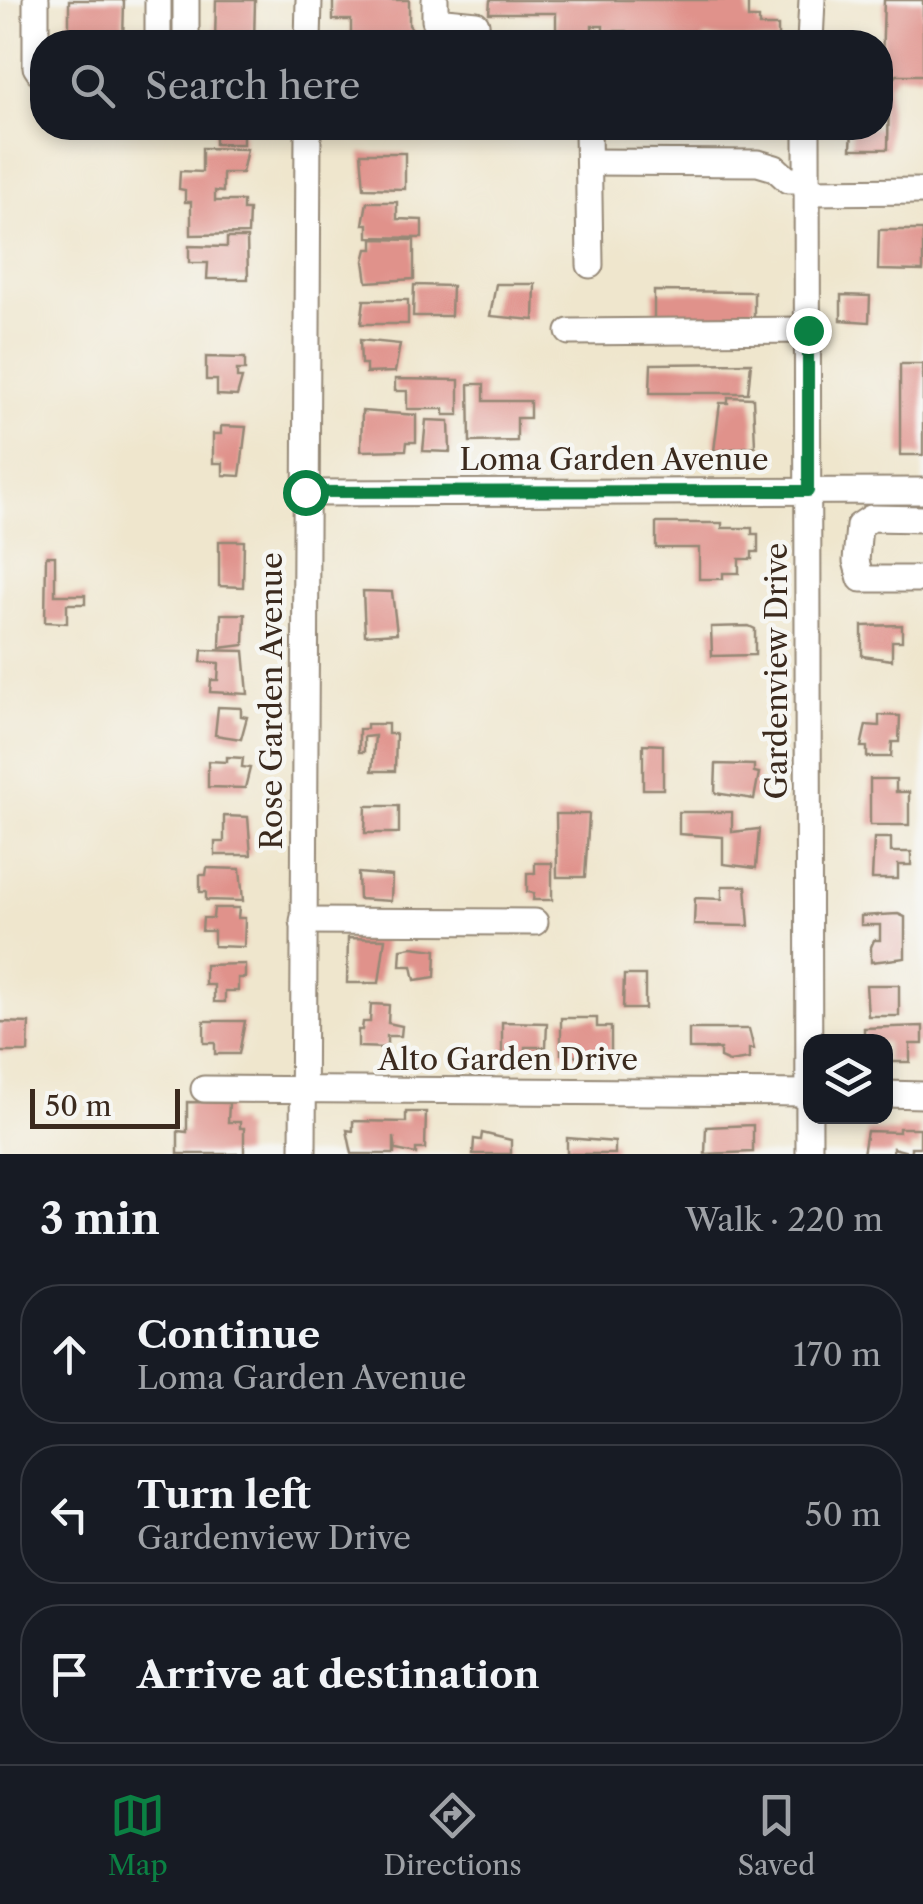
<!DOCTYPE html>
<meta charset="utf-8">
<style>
:root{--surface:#171b24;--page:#20242c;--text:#f1f3f6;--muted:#9ea1a6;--line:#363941;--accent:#0b8043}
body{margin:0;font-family:"Libre Caslon Text",serif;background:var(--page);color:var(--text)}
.controls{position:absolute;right:30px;bottom:30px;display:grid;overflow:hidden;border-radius:20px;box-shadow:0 5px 15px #0003}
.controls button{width:90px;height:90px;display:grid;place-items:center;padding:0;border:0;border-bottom:2px solid var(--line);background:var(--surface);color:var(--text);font:50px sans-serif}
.scale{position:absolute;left:30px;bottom:25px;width:150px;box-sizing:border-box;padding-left:10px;border:5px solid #3b2a1e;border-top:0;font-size:28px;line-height:35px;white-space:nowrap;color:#3b2a1e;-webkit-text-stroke:8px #f6f6f2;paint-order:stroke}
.stop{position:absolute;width:30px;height:30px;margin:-22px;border:8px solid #0b8043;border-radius:50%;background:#fff}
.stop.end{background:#0b8043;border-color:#fff;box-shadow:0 2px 10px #0008}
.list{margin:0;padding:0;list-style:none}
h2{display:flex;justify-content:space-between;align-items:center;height:130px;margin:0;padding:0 40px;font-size:42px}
h2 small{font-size:32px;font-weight:400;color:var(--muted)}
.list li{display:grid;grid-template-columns:65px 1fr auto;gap:30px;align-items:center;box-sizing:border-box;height:140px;margin:0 20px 20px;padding:0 20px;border:2px solid var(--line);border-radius:40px}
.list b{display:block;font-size:38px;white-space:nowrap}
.list p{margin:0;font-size:32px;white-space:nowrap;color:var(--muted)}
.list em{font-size:32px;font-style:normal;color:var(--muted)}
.icon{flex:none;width:55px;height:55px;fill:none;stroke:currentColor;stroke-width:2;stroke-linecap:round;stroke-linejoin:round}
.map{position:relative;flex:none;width:923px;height:1154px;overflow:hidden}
.search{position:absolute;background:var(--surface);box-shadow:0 5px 15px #0003;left:30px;right:30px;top:30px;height:110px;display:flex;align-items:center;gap:25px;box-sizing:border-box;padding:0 35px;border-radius:40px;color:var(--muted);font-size:38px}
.sheet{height:610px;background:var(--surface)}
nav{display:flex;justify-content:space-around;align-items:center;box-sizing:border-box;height:140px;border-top:2px solid var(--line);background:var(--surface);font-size:28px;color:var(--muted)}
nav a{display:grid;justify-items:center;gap:5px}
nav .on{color:var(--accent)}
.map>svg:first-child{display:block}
.building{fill:#e0928b}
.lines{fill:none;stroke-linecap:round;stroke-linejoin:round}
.minor-casing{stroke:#958876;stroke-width:29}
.minor{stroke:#fff;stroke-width:25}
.route{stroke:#0b8043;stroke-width:12}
.labels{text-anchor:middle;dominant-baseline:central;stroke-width:9;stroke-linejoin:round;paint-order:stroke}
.street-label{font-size:30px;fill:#3b2a1e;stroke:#f6f6f2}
</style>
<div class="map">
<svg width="923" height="1154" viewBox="0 0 923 1154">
<rect width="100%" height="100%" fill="#f6f6f2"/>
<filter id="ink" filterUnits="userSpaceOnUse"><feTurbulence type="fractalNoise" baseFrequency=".01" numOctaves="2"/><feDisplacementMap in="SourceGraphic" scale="20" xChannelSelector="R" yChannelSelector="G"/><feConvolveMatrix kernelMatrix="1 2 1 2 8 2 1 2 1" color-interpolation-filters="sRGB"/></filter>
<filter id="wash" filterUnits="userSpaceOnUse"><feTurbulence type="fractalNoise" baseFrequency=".0048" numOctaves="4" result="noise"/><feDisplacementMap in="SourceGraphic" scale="40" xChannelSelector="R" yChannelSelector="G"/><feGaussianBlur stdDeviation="2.25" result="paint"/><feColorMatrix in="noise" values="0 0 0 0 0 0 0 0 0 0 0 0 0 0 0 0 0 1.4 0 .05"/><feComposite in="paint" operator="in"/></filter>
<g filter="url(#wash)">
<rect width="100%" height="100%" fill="#efe6cd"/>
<g id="blocks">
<g class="building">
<path d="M 69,0 L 124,0 L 123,42 L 69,42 Z"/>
<path d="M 216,0 L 255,0 L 254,42 L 215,42 Z"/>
<path d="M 333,0 L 409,0 L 409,25 L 416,34 L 461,34 L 461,42 L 351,42 L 351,20 L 333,20 Z"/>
<path d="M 490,0 L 748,0 L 748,18 L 759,18 L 759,26 L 778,26 L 778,42 L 704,37 L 704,42 L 626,42 L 626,31 L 603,31 L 603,26 L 592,26 L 592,34 L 556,34 L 556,13 L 489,13 Z"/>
<path d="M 884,0 L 923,0 L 923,75 L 897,75 L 889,85 L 888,149 L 851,149 L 852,128 L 880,128 Z"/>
<rect x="215" y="128" width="28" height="16"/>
<path d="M 653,128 L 745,128 L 745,133 L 653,132 Z"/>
<path d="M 202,148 L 247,149 L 242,173 L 223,173 L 223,192 L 215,191 L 215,201 L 243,201 L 243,210 L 249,210 L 248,234 L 191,235 L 191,202 L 185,202 L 185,190 L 179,189 L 180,171 L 202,172 Z"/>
<path d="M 361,153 L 405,153 L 405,189 L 364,188 Z"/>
<path d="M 367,202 L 397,202 L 397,219 L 422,220 L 422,238 L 368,237 L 368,224 L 363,224 Z"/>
<path d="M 879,230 L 923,230 L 923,271 L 878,270 Z"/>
<path d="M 227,238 L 247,238 L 248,279 L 207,279 L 208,263 L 189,263 L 189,246 L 227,247 Z"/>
<path d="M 373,239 L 414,240 L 414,279 L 367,282 L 364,261 L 367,249 L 373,249 Z"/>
<path d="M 496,284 L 535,284 L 534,320 L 490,316 Z"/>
<path d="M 414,285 L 452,286 L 451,316 L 413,316 Z"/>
<path d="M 654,291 L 754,292 L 754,322 L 654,321 Z"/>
<path d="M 841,295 L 870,296 L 869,322 L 841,320 Z"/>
<path d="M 364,300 L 408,300 L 408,324 L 361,324 Z"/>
<path d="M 360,340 L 400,344 L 395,372 L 366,373 L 366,364 L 361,364 Z"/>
<path d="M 206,357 L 245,358 L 245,370 L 237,370 L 237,378 L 242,378 L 237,396 L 217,395 L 217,380 L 206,380 Z"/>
<path d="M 751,363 L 748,393 L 650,393 L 651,364 Z"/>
<rect x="900" y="364" width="23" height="91"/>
<path d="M 395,379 L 459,380 L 459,415 L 444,415 L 444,409 L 407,409 L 407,391 L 395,391 Z"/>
<path d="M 469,384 L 484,384 L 484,401 L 530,401 L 530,418 L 517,418 L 517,441 L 470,442 Z"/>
<path d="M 728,397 L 753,398 L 755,446 L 714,451 L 720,403 L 728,403 Z"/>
<path d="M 362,411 L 416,415 L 416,442 L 407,442 L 406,450 L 361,451 Z"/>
<path d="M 426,420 L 449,421 L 450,452 L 423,451 Z"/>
<path d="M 221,426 L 246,427 L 240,476 L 223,475 L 223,463 L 213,463 L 213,434 L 221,434 Z"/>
<path d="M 656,523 L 722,523 L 722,528 L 752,528 L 752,534 L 758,534 L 758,552 L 752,552 L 752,559 L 739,559 L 739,573 L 723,573 L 723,579 L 699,579 L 699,548 L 656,548 Z"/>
<path d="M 219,541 L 244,541 L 243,587 L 219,586 Z"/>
<path d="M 46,556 L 55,556 L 55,595 L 85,595 L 85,604 L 67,604 L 67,623 L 45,622 Z"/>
<path d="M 363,591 L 392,592 L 397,633 L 365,635 Z"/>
<path d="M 221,614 L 245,614 L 244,645 L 220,648 Z"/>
<path d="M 902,625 L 902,641 L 892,641 L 892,660 L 862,656 L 862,626 Z"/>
<path d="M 749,626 L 755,629 L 755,655 L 712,656 L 711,627 Z"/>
<path d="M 202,650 L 244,651 L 248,694 L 210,692 L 211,680 L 218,680 L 219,663 L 201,662 Z"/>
<path d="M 218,707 L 241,708 L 241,716 L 247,717 L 241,739 L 215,735 Z"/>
<path d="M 879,715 L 900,716 L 899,742 L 892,742 L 891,757 L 867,757 L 867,747 L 861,747 L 866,725 L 879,726 Z"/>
<path d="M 367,724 L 388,724 L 388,734 L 396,734 L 395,771 L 372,771 L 375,736 L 364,737 L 364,752 L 359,752 L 359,729 L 367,729 Z"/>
<path d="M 643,744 L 663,745 L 663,789 L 643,789 Z"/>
<path d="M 227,757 L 243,758 L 242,767 L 250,768 L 245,788 L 208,787 L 208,761 L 227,762 Z"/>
<path d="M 716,764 L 754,765 L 754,772 L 759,773 L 754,799 L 715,793 Z"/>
<path d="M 870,779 L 896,779 L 896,792 L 909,792 L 909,825 L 870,825 Z"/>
<path d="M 366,806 L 399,806 L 399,833 L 365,833 Z"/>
<path d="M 679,812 L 732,812 L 732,832 L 759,829 L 756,868 L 723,864 L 723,837 L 679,834 Z"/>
<path d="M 556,814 L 589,814 L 585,877 L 557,877 Z"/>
<path d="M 224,816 L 248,817 L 251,855 L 215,855 L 215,842 L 224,842 Z"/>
<path d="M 874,838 L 891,838 L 891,852 L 911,852 L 911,865 L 898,865 L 898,879 L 872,879 Z"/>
<path d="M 535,863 L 552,863 L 552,900 L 533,900 L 534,893 L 527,892 L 527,873 L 535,873 Z"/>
<path d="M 207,868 L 240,869 L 243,901 L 206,900 L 206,892 L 200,892 L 200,875 L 206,875 Z"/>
<path d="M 358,873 L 392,876 L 391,901 L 359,899 Z"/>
<path d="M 722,886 L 746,886 L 749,926 L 694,925 L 695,898 L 722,899 Z"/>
<path d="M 214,908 L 239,908 L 238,918 L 245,918 L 244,947 L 214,946 L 214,931 L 202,931 L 203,918 L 213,918 Z"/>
<path d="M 898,914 L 905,917 L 905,958 L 871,962 L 871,947 L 874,940 L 880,940 L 880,925 L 861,925 L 861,916 Z"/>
<path d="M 348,938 L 385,939 L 379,983 L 347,983 Z"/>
<path d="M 412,947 L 436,950 L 435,977 L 415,980 L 412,966 L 400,966 L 401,949 Z"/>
<path d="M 245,964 L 245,978 L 238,978 L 238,991 L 225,991 L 225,1002 L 214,1002 L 214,985 L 205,985 L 205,965 Z"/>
<path d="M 624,975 L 645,975 L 645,1009 L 623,1009 Z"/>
<path d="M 866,985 L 899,985 L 899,1016 L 868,1016 Z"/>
<path d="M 371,1004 L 389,1005 L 388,1023 L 402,1026 L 401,1036 L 387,1036 L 387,1048 L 358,1047 L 358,1030 L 362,1030 L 363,1022 L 370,1022 Z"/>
<path d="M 561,1018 L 597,1018 L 597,1027 L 611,1027 L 611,1052 L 598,1052 L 596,1059 L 561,1054 Z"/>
<path d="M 204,1021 L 245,1021 L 239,1054 L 215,1054 L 215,1043 L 204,1043 Z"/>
<path d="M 0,1022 L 29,1023 L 28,1052 L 0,1052 Z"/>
<path d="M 502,1022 L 547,1023 L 546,1047 L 525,1047 L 525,1060 L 502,1054 Z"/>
<path d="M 923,1026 L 923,1044 L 910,1044 L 910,1062 L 886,1062 L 886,1042 L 864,1042 L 864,1028 Z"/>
<path d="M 689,1029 L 749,1029 L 754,1049 L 749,1049 L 749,1059 L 729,1062 L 720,1058 L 720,1049 L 689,1049 Z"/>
<path d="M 187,1102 L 229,1103 L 228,1122 L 240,1122 L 240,1128 L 244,1128 L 244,1154 L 178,1154 L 178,1131 L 187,1132 Z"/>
<path d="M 406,1112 L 426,1112 L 425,1149 L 416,1149 L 416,1154 L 396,1150 L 394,1137 L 394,1154 L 352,1154 L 347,1130 L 353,1131 L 353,1121 L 406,1122 Z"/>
<path d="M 753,1125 L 753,1152 L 705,1154 L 706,1127 Z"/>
<path d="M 899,1128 L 920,1128 L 920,1147 L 911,1147 L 911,1153 L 893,1148 L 893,1154 L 863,1154 L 867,1131 L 899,1132 Z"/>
<path d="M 482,1133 L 511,1140 L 511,1154 L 473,1154 L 474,1139 L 481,1140 Z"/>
<path d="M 567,1138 L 615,1142 L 615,1154 L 567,1154 Z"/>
</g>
</g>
</g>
<g filter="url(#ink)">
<use href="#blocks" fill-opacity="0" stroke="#958876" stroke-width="2.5"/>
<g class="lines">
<g class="minor-casing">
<g id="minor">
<path d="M 36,0 L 36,67 L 42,76"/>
<path d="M 435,0 L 435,20 L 476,24 L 478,42"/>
<path d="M 158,42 L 158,0"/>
<path d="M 186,42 L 186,0"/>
<path d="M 308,42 L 309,0"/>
<path d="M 810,42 L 812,0"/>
<path d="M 588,128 L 590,265"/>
<path d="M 807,128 L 809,1154"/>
<path d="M 589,162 L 758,163 L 775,168 L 788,180 L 807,180"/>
<path d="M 807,192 L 923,191"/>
<path d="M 569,332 L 808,330"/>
<path d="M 305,493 L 923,491"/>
<path d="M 923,519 L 871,518 L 859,526 L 856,561 L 861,579 L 923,579"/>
<path d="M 303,921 L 535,922"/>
<path d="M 204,1089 L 810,1093"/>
<path d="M 886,1094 L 923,1095"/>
<path d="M 303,1154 L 308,128"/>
</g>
</g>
<use href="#minor" class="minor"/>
</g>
</g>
<g class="lines" filter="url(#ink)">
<path class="route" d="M 305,492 L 808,491 L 808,330"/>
</g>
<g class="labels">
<g class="street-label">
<text x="614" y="459">Loma Garden Avenue</text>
<text transform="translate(776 671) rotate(-90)">Gardenview Drive</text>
<text transform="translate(271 701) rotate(-90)">Rose Garden Avenue</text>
<text x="508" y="1059">Alto Garden Drive</text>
</g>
</g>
</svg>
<div class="controls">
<button><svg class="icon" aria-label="layers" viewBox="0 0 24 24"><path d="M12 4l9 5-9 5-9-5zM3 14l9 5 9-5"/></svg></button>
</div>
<div class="scale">50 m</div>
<div class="stop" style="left:305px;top:492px"></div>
<div class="stop end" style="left:808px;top:330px"></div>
<div class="search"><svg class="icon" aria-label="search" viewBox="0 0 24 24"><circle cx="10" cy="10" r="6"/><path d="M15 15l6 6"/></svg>Search here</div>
</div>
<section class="sheet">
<h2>3 min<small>Walk · 220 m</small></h2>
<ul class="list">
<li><svg class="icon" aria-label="ahead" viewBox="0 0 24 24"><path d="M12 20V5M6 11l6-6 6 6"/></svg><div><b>Continue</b><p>Loma Garden Avenue</p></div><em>170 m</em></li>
<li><svg class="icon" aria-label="left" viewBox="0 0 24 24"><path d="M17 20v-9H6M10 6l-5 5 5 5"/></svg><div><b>Turn left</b><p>Gardenview Drive</p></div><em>50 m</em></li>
<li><svg class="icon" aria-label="arrive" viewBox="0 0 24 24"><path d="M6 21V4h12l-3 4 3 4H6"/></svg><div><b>Arrive at destination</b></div></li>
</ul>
</section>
<nav>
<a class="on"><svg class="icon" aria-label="map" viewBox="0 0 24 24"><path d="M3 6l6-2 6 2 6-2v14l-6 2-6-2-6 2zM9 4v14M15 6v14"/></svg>Map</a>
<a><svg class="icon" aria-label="directions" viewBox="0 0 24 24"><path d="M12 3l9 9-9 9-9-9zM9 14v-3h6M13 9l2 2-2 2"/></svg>Directions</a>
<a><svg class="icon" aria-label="saved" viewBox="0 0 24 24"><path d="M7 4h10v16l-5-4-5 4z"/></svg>Saved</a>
</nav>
